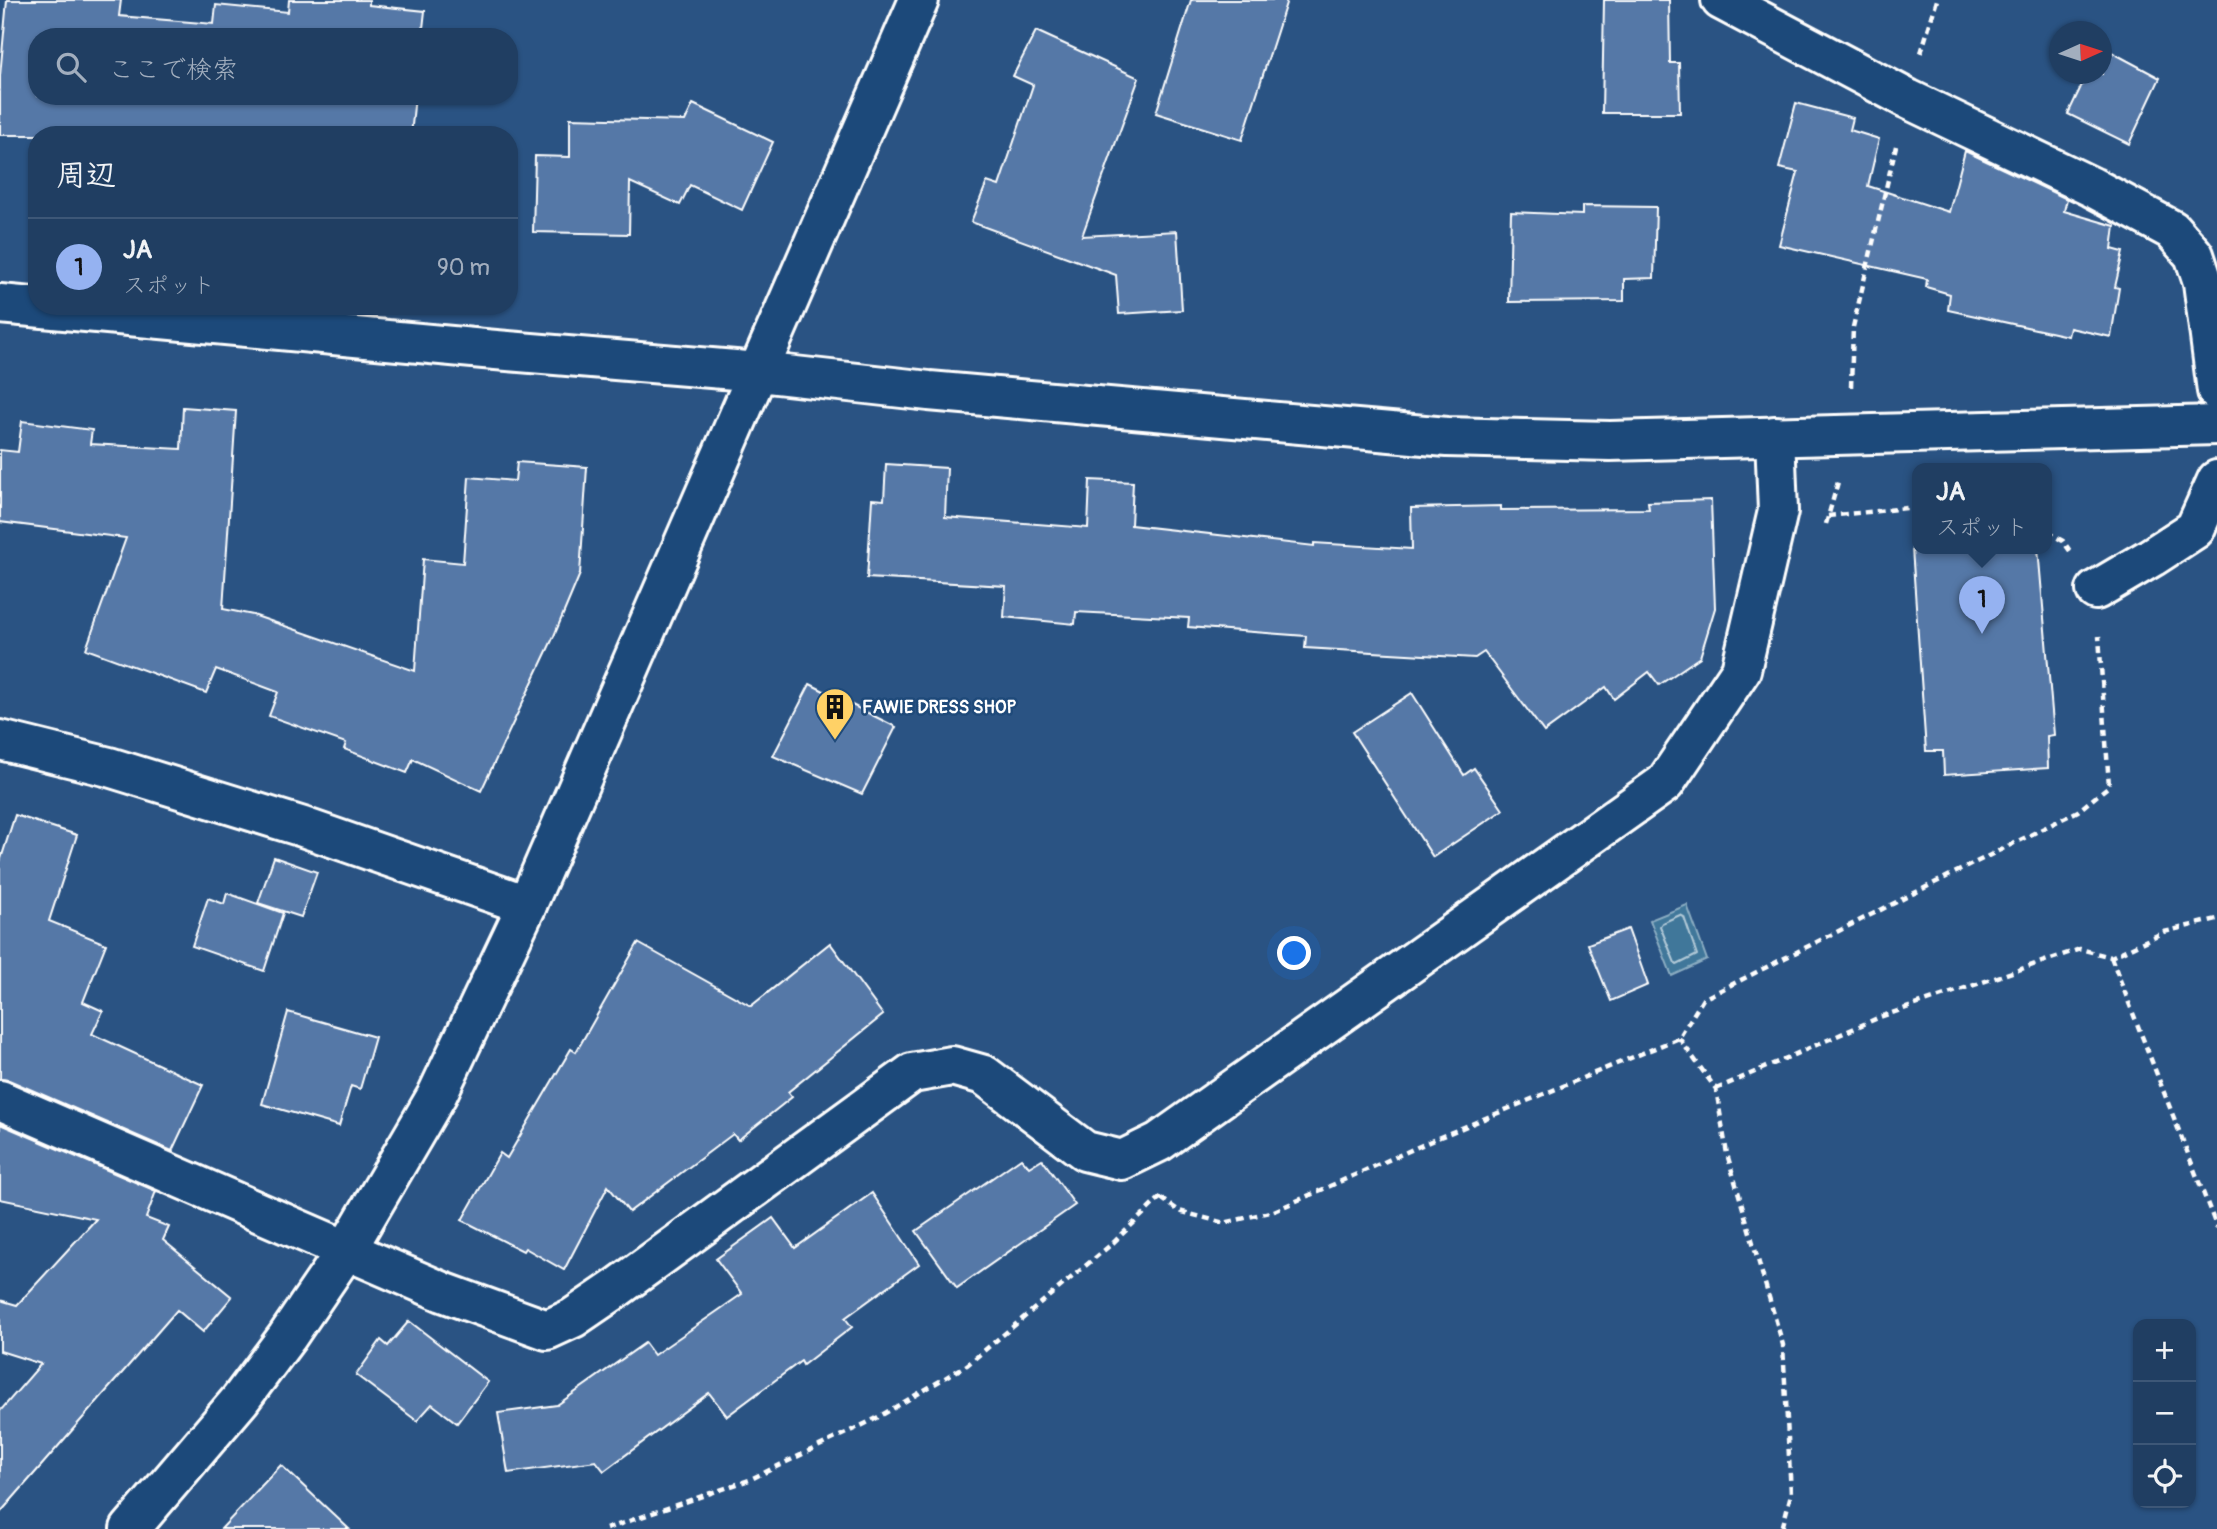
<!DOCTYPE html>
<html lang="ja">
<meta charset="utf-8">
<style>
:root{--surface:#203e62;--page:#284568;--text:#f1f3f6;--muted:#a2aebe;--line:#3d5777;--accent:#95b2f1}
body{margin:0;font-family:Pangolin,"Klee One",sans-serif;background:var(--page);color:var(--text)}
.controls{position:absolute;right:21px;bottom:21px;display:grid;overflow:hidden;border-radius:14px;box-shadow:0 2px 5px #0004}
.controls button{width:63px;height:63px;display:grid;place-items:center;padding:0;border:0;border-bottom:2px solid var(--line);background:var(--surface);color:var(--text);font:35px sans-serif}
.compass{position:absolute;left:2049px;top:21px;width:63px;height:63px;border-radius:50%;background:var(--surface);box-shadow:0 2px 5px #0004;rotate:87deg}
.you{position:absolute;left:1295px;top:954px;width:24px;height:24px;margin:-18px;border:5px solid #fff;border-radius:50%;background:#1a73e8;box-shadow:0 0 0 10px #1a73e833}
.badge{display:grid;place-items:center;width:46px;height:46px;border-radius:50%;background:var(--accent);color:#111;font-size:23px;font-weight:700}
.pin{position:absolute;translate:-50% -58px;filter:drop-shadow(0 2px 4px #0008)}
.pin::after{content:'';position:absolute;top:37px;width:24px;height:21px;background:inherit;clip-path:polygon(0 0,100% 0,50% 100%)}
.popup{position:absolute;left:1912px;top:463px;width:140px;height:91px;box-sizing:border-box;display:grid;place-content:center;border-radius:14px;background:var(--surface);filter:drop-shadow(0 2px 5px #0005);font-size:23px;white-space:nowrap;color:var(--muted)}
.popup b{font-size:26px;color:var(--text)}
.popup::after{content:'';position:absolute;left:50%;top:100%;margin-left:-14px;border:14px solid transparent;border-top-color:var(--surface)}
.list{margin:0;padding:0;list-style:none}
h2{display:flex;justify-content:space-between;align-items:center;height:91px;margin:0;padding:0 28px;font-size:30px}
h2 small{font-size:23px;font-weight:400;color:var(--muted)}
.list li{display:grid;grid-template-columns:46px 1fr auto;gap:21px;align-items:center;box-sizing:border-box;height:98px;padding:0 28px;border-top:2px solid var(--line)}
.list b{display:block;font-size:26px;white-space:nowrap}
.list p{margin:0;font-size:23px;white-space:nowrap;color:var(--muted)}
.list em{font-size:23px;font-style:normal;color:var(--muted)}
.icon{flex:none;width:38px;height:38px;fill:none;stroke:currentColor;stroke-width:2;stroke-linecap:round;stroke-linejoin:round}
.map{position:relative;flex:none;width:2217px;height:1529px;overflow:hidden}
.search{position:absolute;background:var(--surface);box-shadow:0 2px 5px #0004;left:28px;top:28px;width:490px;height:77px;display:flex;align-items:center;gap:18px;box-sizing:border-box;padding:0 24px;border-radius:28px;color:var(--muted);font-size:26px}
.panel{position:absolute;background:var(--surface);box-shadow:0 2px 5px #0004;left:28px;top:126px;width:490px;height:189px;border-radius:28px}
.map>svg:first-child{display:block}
.water{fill:#3f779a;stroke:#8cadc2;stroke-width:2}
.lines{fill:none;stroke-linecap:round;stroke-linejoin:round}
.shore{stroke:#b2c9d7;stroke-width:2}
.building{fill:#5478a7;stroke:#fff;stroke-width:2}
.street-casing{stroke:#fff;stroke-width:44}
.path{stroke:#fff;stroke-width:4.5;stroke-dasharray:7 5;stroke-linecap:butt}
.street{stroke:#1f4a7a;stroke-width:38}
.labels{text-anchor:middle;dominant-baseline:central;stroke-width:5;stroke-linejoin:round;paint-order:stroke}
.poi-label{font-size:18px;font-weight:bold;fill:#fff;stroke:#1f4a7a;text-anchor:start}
</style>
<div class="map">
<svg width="2217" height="1529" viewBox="0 0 2217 1529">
<rect width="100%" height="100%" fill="#2a5383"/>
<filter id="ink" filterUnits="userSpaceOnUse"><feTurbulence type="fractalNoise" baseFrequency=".0143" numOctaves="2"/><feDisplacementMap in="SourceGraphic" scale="14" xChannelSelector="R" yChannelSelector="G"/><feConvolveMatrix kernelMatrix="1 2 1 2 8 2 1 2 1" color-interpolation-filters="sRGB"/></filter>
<g filter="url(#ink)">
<path class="water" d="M 1687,905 L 1707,960 L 1672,976 L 1650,920 Z"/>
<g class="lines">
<path class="shore" d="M 1680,915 L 1684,917 L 1697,955 L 1677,965 L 1675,963 L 1660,926 L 1662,923 Z"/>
</g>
<g class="building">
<path d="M 7,0 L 121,0 L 119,16 L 214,24 L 216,5 L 288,12 L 289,0 L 369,0 L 369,5 L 425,11 L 422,37 L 37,37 L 37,96 L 415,96 L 411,135 L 0,135 L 0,76 Z"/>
<path d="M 1191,0 L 1287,0 L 1242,140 L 1156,113 Z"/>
<path d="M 1604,0 L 1669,0 L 1670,63 L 1679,63 L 1680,113 L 1602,113 Z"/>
<path d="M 1036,31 L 1139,78 L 1082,236 L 1177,231 L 1182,310 L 1119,314 L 1116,275 L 971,222 L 987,182 L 999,186 L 1033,85 L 1013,76 Z"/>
<path d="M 2102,47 L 2160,78 L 2129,144 L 2068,114 L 2087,74 L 2102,74 Z"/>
<path d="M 1796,103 L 1853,118 L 1850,130 L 1879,139 L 1868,186 L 1949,212 L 1965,151 L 2067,199 L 2064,211 L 2115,226 L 2112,249 L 2123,252 L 2115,287 L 2119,288 L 2111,337 L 2070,328 L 2068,336 L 1948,310 L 1950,294 L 1926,287 L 1927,279 L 1779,245 L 1798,172 L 1779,168 Z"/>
<path d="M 693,104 L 773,142 L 742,210 L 690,185 L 680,205 L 630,182 L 629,234 L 533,232 L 535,156 L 570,157 L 570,118 L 685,121 Z"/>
<path d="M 1582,206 L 1656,207 L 1654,278 L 1624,279 L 1624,301 L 1509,302 L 1511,212 L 1582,215 Z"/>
<path d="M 183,407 L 236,411 L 223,609 L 253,615 L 415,671 L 423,559 L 463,563 L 469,477 L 515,481 L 517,462 L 587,467 L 580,574 L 554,636 L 481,791 L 413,759 L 407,773 L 344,749 L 346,743 L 269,716 L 278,692 L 216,669 L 206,693 L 86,649 L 126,538 L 0,522 L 0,450 L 18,452 L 22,421 L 92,430 L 90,444 L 181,449 Z"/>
<path d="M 886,464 L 947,468 L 945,517 L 1088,528 L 1090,480 L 1133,482 L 1131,525 L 1314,546 L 1314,543 L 1412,549 L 1411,508 L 1501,506 L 1501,510 L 1649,509 L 1648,502 L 1711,500 L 1715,608 L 1700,657 L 1659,685 L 1649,672 L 1614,699 L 1606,687 L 1544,732 L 1484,652 L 1475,658 L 1305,648 L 1306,636 L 1188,627 L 1189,618 L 1076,612 L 1075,624 L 1004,617 L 1006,586 L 867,578 L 872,499 L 884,500 Z"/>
<path d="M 1912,548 L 2038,548 L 2054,735 L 2047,736 L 2048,768 L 1944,775 L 1943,751 L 1926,751 Z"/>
<path d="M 810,684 L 896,727 L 862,794 L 773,756 Z"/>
<path d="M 1412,693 L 1464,775 L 1474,768 L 1503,810 L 1433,857 L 1352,732 Z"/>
<path d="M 15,815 L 77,835 L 49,921 L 106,944 L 83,1002 L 103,1011 L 92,1034 L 203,1085 L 172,1151 L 9,1080 L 0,1079 L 0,862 Z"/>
<path d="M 274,857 L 317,872 L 301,917 L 258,903 Z"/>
<path d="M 227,893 L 283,913 L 264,971 L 192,946 L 208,898 L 224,904 Z"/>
<path d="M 1628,929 L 1648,985 L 1611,1001 L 1588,944 Z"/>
<path d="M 638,943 L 751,1006 L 830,943 L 883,1015 L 788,1092 L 792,1097 L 738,1140 L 733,1134 L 629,1212 L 608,1186 L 564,1270 L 525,1248 L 523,1251 L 462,1220 L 500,1153 L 507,1158 L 571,1049 L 576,1052 Z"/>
<path d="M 288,1012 L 375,1037 L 360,1089 L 351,1086 L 339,1126 L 262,1104 Z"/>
<path d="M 0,1124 L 156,1191 L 146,1218 L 169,1227 L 163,1240 L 232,1297 L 203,1332 L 177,1310 L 0,1513 L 0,1411 L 41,1364 L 0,1351 L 0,1300 L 17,1305 L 96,1219 L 0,1199 Z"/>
<path d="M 1021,1158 L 1029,1167 L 1042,1159 L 1075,1205 L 957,1288 L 916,1231 Z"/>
<path d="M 872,1193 L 919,1264 L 845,1318 L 852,1327 L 803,1365 L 801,1361 L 727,1416 L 709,1393 L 604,1471 L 596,1461 L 508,1473 L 498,1413 L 557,1405 L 645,1343 L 654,1355 L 742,1294 L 716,1259 L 773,1218 L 795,1248 Z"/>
<path d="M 409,1321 L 488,1382 L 457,1423 L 432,1404 L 417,1421 L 356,1375 L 381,1340 L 388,1346 Z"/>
<path d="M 281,1465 L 349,1529 L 221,1529 Z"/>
</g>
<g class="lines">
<g class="street-casing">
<g id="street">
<path d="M 1721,0 L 1908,99 L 2092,187 L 2172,230 L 2194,255 L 2203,282 L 2217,391"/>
<path d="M 0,304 L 484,349 L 759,372 L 929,391 L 1447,437 L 1610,441 L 2217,425"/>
<path d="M 2096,590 L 2152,557 L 2195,529 L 2217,480"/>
<path d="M 0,740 L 109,767 L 303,827 L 527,905"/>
<path d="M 0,1100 L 443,1292 L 547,1330 L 573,1318 L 617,1288 L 912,1073 L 952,1066 L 984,1075 L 1085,1151 L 1122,1160 L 1159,1142 L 1665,783 L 1741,670 L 1778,511 L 1775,436"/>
<path d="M 130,1529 L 240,1400 L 287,1337 L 347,1249 L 437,1095 L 527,905 L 919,0"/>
</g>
</g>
<g class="path">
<path d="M 1921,53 L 1937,0"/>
<path d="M 1851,387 L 1853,327 L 1896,146"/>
<path d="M 1828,516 L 1917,507"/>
<path d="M 1826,524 L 1838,482"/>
<path d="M 2047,532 L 2063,541 L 2070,551"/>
<path d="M 2111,957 L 2217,1228"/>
<path d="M 1679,1038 L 1716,1089 L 1727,1154 L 1783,1345 L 1791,1494 L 1782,1529"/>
<path d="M 1716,1089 L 1880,1017 L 2080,949 L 2111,957 L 2164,932 L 2217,919"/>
<path d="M 1161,1198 L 1179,1211 L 1224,1223 L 1274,1211 L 1440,1137 L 1679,1038 L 1703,999 L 2078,811 L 2109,786 L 2099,636"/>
<path d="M 606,1529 L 749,1480 L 875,1419 L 967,1365 L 1114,1242 L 1164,1194"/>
</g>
<use href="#street" class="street"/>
</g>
</g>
<defs>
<g id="building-pin" transform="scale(2.0125)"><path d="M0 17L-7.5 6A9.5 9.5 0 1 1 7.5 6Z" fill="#ffd166" stroke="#1f4a7a"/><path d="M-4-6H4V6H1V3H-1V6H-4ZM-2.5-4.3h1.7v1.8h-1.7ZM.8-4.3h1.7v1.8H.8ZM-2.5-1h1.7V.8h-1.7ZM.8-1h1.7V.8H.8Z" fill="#111"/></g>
</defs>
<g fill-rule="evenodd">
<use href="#building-pin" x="835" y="707"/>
</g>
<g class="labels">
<g class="poi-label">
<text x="862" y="707">FAWIE DRESS SHOP</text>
</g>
</g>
</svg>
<div class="controls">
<button>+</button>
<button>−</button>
<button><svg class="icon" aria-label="locate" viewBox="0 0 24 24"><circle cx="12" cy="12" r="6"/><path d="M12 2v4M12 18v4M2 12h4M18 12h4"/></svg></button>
</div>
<svg class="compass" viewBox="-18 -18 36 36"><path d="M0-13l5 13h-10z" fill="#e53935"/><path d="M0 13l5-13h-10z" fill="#a2aebe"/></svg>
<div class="you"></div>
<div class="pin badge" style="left:1982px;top:634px">1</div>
<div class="popup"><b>JA</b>スポット</div>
<div class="search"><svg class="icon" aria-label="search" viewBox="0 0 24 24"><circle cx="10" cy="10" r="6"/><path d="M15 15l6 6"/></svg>ここで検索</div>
<section class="panel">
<h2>周辺<small></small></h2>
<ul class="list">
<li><span class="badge">1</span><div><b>JA</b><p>スポット</p></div><em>90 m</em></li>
</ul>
</section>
</div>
